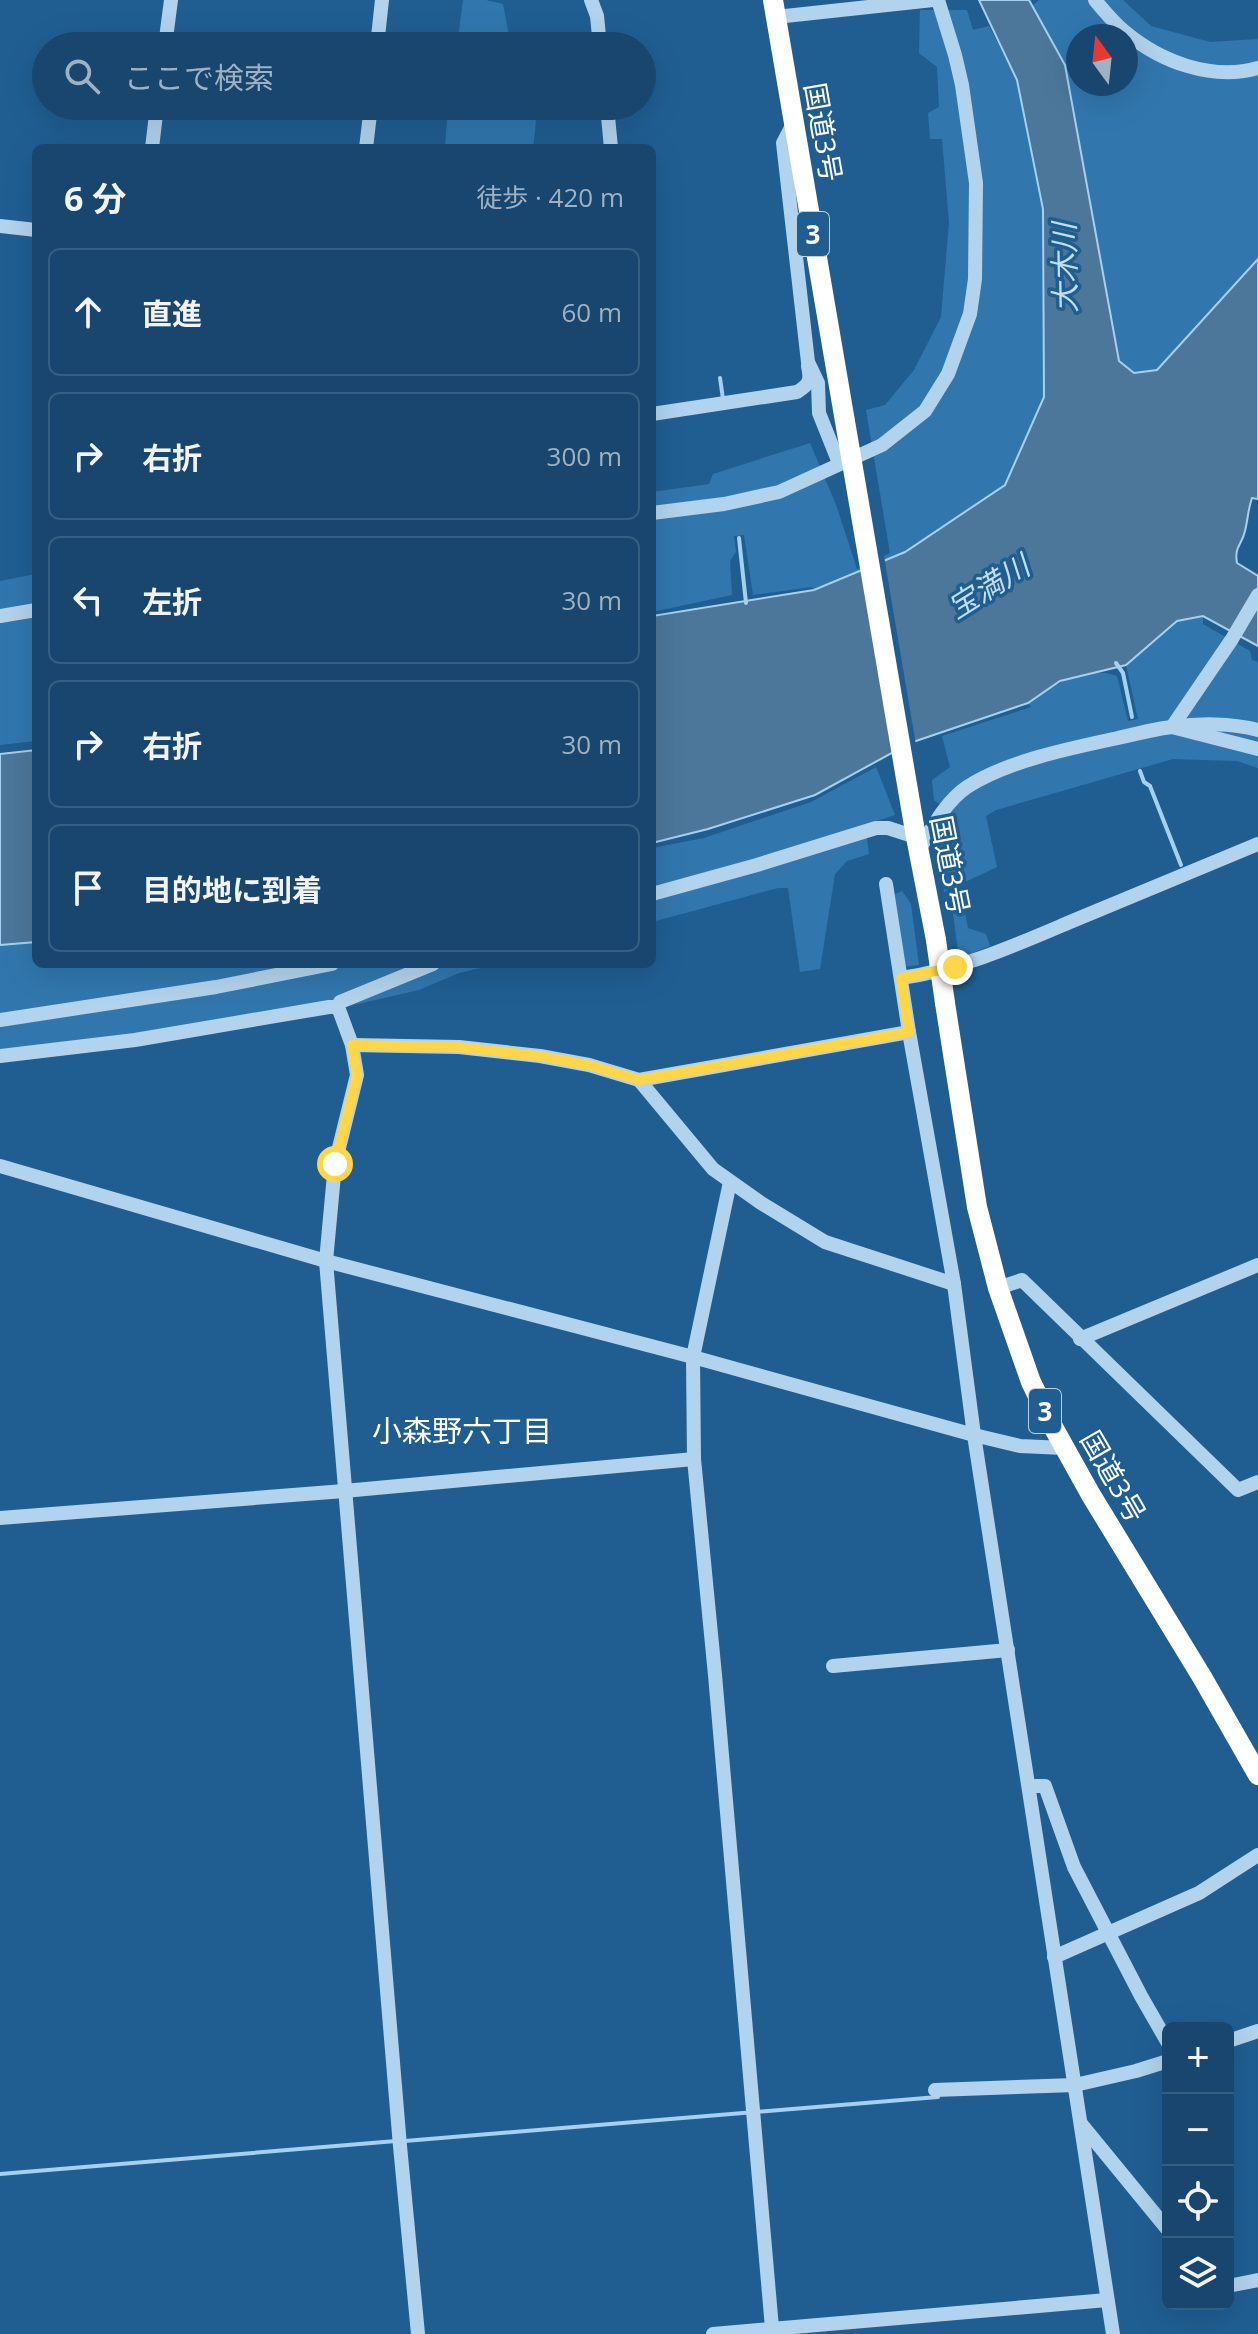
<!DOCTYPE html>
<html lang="ja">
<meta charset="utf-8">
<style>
:root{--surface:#18466e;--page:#214d73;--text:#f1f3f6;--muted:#9fb1c2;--line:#365e81}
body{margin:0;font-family:"Open Sans","Noto Sans JP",sans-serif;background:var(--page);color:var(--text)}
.controls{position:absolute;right:24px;bottom:24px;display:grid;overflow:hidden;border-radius:12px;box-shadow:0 8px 32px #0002}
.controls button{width:72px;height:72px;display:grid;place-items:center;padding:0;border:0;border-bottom:2px solid var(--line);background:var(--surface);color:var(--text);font:40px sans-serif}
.compass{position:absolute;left:1066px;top:24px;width:72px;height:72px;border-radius:50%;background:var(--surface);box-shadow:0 8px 32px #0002;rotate:345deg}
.stop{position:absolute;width:24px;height:24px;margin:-18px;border:6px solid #ffd54a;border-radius:50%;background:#fff}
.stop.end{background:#ffd54a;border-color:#fff;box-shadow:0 2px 8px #0008}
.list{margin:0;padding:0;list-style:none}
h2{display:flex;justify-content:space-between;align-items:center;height:104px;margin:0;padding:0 32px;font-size:34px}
h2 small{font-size:26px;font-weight:400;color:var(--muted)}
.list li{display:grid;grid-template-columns:52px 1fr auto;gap:24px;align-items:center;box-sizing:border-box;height:128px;margin:0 16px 16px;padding:0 16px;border:2px solid var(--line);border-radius:12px}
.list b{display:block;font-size:30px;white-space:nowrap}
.list em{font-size:26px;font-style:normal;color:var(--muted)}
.icon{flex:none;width:44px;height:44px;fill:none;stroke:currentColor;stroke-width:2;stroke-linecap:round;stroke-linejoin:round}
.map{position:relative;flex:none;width:1258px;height:2334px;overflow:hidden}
.search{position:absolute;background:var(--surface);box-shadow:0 8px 32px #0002;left:32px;top:32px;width:624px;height:88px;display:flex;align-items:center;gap:20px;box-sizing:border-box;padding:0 28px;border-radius:44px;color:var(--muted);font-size:30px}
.panel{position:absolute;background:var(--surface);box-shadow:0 8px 32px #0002;left:32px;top:144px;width:624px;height:824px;border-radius:12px}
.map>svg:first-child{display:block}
.green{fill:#3177ae;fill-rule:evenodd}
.water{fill:#4c779b;stroke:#a6d0ef;stroke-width:2}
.pier{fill:#205e92}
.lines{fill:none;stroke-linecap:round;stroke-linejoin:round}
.stream{stroke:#a6d0ef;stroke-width:4}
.minor{stroke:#b2d3ed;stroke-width:14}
.highway{stroke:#fff;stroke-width:20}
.highway-bridge{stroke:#fff;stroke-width:20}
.route{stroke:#ffd54a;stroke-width:10}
.labels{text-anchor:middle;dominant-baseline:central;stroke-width:7;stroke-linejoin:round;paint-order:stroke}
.shield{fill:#205e92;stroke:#bccfde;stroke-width:2}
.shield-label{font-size:26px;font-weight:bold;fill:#fff}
.street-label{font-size:28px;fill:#fff;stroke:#205e92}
.water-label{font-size:30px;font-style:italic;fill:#bfddf4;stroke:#205e92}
.neighbourhood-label{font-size:30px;fill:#fff;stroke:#205e92}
</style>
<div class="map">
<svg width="1258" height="2334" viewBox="0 0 1258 2334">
<rect width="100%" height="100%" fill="#205e92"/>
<g class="green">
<path d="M 463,0 L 486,0 L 503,4 L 511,46 L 457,46 Z"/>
<path d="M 1039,0 L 1123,0 L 1151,26 L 1210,42 L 1258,39 L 1258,259 L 1157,370 L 1134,373 L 1119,361 L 1065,65 L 1032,6 ZM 1099,31 L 1105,36 L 1126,36 L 1126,52 L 1133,58 L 1126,70 L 1126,84 L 1078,84 L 1078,36 L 1096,36 Z"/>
<path d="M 920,10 L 967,10 L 973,30 L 989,26 L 1017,80 L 1043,209 L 1044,397 L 1005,485 L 905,552 L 814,590 L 812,587 L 753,595 L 744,535 L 734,536 L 736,552 L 730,561 L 732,595 L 652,612 L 652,492 L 709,484 L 713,474 L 810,443 L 836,505 L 857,569 L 890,553 L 866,410 L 885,405 L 914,370 L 941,317 L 949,223 L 942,139 L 930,139 L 928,113 L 939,107 L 937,67 L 919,53 Z"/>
<path d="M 448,106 L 531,116 L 536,121 L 533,148 L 445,148 Z"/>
<path d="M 36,574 L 36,741 L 0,745 L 0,581 Z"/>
<path d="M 1203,616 L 1203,624 L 1250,651 L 1252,660 L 1258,662 L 1258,768 L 1237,761 L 1173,759 L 996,810 L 986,816 L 997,867 L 944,892 L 936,842 L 951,813 L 934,800 L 932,780 L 950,767 L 942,736 L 1031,707 L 1028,703 C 1054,685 1085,664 1117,676 L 1128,721 L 1138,719 L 1126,665 L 1177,621 Z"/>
<path d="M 876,767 L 895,815 L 865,825 L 869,854 L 847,861 L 835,874 L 820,969 L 800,972 L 788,888 L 778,888 L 652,922 L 652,848 L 704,838 L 811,802 Z"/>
<path d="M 902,891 L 911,904 L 919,965 L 903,967 L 893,895 Z"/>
<path d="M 961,893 L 968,928 L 986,934 L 990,946 L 959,958 L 951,899 Z"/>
<path d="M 36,942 L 36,964 L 498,964 L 459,973 L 419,990 L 345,1007 L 330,1000 L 131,1037 L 0,1051 L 0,945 Z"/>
</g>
<g class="water">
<path d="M 979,0 L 1029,0 L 1065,65 L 1119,361 L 1134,373 L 1157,370 L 1258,259 L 1258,499 L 1252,498 C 1248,509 1248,519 1245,531 C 1242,545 1234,546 1237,563 L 1258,576 L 1258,646 L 1203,616 L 1177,621 L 1126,665 L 1060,681 L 1028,703 L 910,743 L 815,795 L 708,829 L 652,843 L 652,616 L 814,590 L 905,552 L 1005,485 L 1044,397 L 1043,209 L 1017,80 Z"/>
<path d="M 36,750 L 36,942 L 0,945 L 0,754 Z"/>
</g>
<path class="pier" d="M 884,556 L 916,745 L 894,756 L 862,566 Z"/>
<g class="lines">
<g class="stream">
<path d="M 720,378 L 723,399"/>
<path d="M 739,538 L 746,603"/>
<path d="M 1116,663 L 1123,673 L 1132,717"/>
<path d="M 1140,771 L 1144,782 L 1150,786 L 1181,865"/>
<path d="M 405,2141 L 938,2097"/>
<path d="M 0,2174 L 396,2141"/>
</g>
<g class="minor">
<path d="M 591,0 L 597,16 L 600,46"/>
<path d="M 1095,0 C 1104,11 1114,23 1125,32 C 1161,62 1212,81 1258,68"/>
<path d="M 776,17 L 933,0"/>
<path d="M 165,46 L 171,0"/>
<path d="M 377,46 L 382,0"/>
<path d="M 437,106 L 499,113 L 607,110"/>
<path d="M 607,106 L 611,148"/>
<path d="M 794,122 L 783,143 L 808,362 L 818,383 L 819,413 L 839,463"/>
<path d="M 152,148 L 157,106"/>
<path d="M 366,148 L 371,106"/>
<path d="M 0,226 L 36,230"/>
<path d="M 652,414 L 797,392 C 810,384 811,380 808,366"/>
<path d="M 652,513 L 724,504 L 779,492 L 882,445 L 925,411 L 948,374 L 970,314 L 975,279 L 976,183 L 962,85 L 955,55 L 938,0"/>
<path d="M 1258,595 L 1232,639 L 1172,727 L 1258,749"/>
<path d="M 0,616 L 36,610"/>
<path d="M 919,850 C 932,828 945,802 967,787 C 1007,761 1071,748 1118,738 C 1136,734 1154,729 1172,727 C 1199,723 1232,723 1258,730"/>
<path d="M 652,894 L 757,865 L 876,828 L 888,828 L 916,837"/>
<path d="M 901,978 C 960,970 1016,945 1070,922 C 1133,896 1195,870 1258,844"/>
<path d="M 0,1020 L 216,987 L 332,964"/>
<path d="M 352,1045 L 459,1047 L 540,1056 L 589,1065 L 639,1080 L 909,1032"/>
<path d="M 0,1056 L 135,1040 L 329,1007 L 338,1007"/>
<path d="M 639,1080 L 713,1169 L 761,1203 L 825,1242 L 954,1284"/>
<path d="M 0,1166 L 326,1261 L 693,1357 L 974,1435 L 954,1284 L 909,1032 L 886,884"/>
<path d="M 730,1182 L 693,1357 L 694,1459 L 715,1675 L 772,2328"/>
<path d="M 998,1288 L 1022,1280 L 1238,1490 L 1258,1482"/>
<path d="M 1080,1339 L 1258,1265"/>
<path d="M 1064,1448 L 1020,1446 L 974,1435 L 1113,2334"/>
<path d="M 0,1518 L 344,1491 L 694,1459"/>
<path d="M 833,1666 L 1008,1650"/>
<path d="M 1029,1786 L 1045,1786 L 1074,1867 L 1141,1996 L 1168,2043"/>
<path d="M 1054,1957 L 1199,1893 L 1258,1855"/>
<path d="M 1228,2041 L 1258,2031"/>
<path d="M 935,2090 L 1075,2085 L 1136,2071 L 1168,2061"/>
<path d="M 1082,2125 L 1168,2230"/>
<path d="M 1228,2286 L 1258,2280"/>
<path d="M 418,2334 L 400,2146 L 326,1261 L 335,1164 L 357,1075 L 352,1045 L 338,1007 L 340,1002 L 433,964"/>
<path d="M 713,2334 L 1107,2300"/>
</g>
<g class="highway">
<path d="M 773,0 L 916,837 L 936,940"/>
<path d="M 945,1003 L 977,1207 L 998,1288 L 1031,1382 L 1052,1425 L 1091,1495 L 1202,1677 L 1258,1775"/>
</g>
<path class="highway-bridge" d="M 936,940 L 945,1003"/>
</g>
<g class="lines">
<path class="route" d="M 335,1164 L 357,1075 L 352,1045 L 459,1047 L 540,1056 L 589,1065 L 639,1080 L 909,1032 L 901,978 L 955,967"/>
</g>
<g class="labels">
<g class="shield">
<rect x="797" y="212" width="32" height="44" rx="6"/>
<rect x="1029" y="1389" width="32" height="44" rx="6"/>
</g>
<g class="shield-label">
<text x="813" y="234">3</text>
<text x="1045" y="1411">3</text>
</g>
<g class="street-label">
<text transform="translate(824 132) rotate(80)">国道3号</text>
<text transform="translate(951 865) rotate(79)">国道3号</text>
<text transform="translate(1114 1476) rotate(60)">国道3号</text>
</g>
<g class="water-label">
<text transform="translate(1064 268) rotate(-91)">大木川</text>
<text transform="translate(988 586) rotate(-32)">宝満川</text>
</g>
<g class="neighbourhood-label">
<text x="462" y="1430">小森野六丁目</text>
</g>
</g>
</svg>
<div class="controls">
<button>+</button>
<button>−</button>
<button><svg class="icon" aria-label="locate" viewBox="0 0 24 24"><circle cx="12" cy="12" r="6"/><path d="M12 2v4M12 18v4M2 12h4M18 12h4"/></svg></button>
<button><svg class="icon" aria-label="layers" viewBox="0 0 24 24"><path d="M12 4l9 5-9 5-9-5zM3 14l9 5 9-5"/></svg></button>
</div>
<svg class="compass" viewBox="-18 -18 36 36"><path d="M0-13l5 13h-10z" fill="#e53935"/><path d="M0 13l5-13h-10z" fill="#9fb1c2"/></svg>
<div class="stop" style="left:335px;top:1164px"></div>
<div class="stop end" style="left:955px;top:967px"></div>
<div class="search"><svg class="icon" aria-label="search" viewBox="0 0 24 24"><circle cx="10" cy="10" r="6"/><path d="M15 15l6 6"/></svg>ここで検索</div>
<section class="panel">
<h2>6 分<small>徒歩 · 420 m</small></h2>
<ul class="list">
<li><svg class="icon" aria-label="ahead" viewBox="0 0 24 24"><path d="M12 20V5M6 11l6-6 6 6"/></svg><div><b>直進</b></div><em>60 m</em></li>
<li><svg class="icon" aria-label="right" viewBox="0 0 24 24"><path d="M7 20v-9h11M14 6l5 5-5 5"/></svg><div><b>右折</b></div><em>300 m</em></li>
<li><svg class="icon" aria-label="left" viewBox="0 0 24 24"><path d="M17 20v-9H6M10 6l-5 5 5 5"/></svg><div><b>左折</b></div><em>30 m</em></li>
<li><svg class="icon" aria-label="right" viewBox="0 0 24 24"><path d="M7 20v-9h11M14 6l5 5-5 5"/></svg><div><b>右折</b></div><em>30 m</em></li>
<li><svg class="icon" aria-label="arrive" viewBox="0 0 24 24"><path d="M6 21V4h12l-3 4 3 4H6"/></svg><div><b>目的地に到着</b></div></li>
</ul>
</section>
</div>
